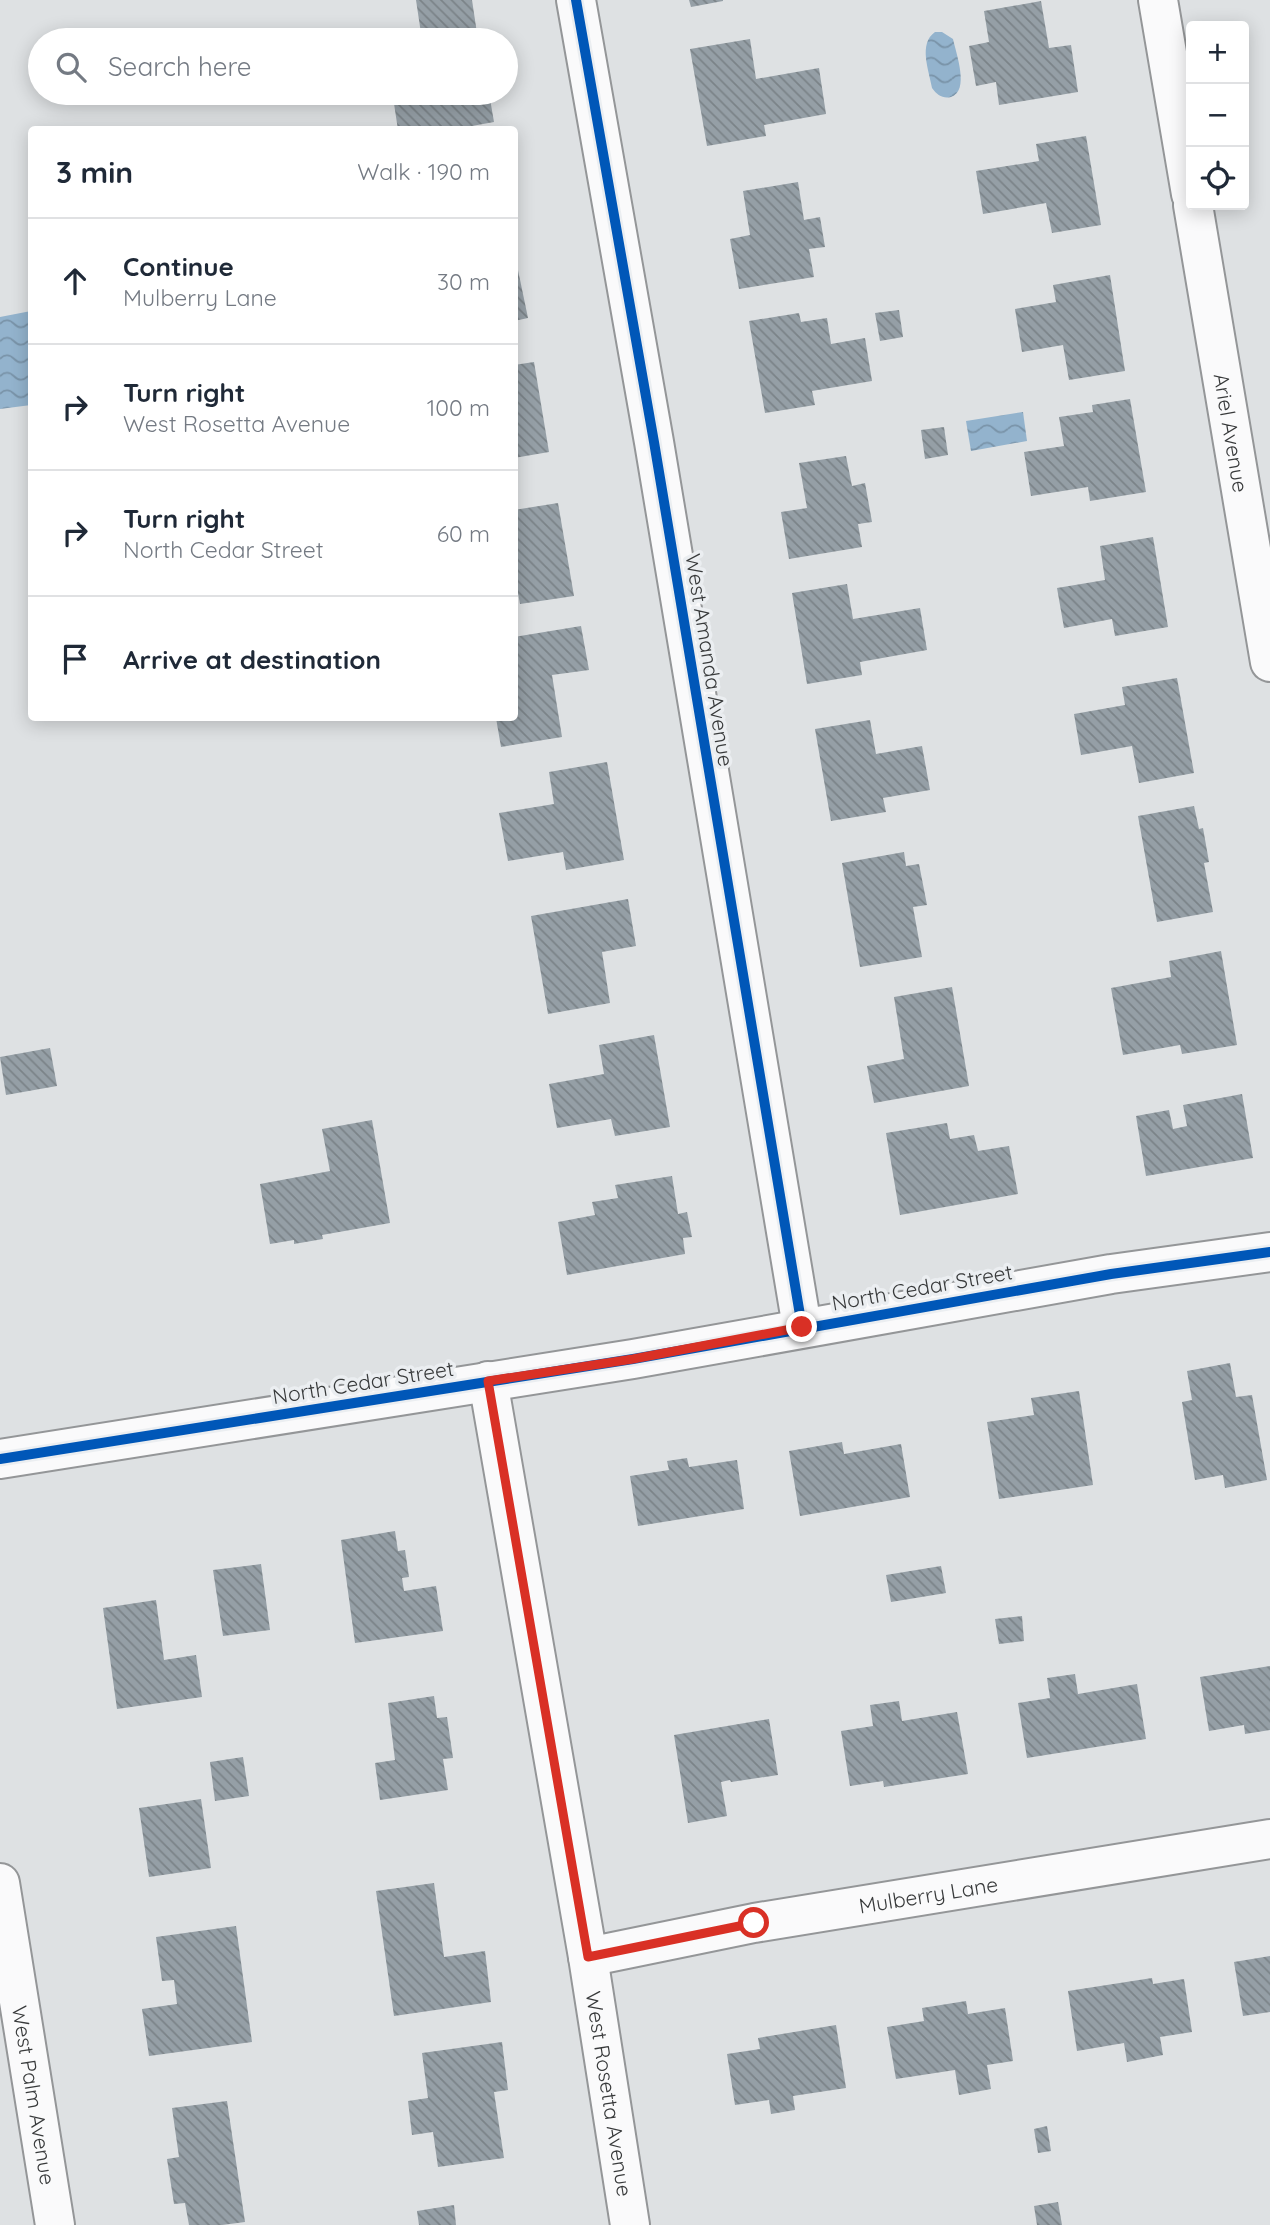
<!DOCTYPE html>
<meta charset="utf-8">
<style>
:root{--surface:#fff;--page:#f6f6f7;--text:#1f2937;--muted:#747a83;--line:#e0e1e3}
body{margin:0;font-family:Quicksand,sans-serif;background:var(--page);color:var(--text)}
.controls{position:absolute;right:21px;top:21px;display:grid;overflow:hidden;border-radius:7px;box-shadow:0 4px 18px #0003}
.controls button{width:63px;height:63px;display:grid;place-items:center;padding:0;border:0;border-bottom:2px solid var(--line);background:var(--surface);color:var(--text);font:35px sans-serif}
.stop{position:absolute;width:21px;height:21px;margin:-16px;border:5px solid #d93025;border-radius:50%;background:#fff}
.stop.end{background:#d93025;border-color:#fff;box-shadow:0 2px 7px #0008}
.list{margin:0;padding:0;list-style:none}
h2{display:flex;justify-content:space-between;align-items:center;height:91px;margin:0;padding:0 28px;font-size:30px}
h2 small{font-size:23px;font-weight:400;color:var(--muted)}
.list li{display:grid;grid-template-columns:46px 1fr auto;gap:21px;align-items:center;box-sizing:border-box;height:126px;padding:0 28px;border-top:2px solid var(--line)}
.list b{display:block;font-size:26px;white-space:nowrap}
.list p{margin:0;font-size:23px;white-space:nowrap;color:var(--muted)}
.list em{font-size:23px;font-style:normal;color:var(--muted)}
.icon{flex:none;width:38px;height:38px;fill:none;stroke:currentColor;stroke-width:2;stroke-linecap:round;stroke-linejoin:round}
.map{position:relative;flex:none;width:1270px;height:2225px;overflow:hidden}
.search{position:absolute;background:var(--surface);box-shadow:0 4px 18px #0003;left:28px;top:28px;width:490px;height:77px;display:flex;align-items:center;gap:18px;box-sizing:border-box;padding:0 24px;border-radius:38px;color:var(--muted);font-size:26px}
.panel{position:absolute;background:var(--surface);box-shadow:0 4px 18px #0003;left:28px;top:126px;width:490px;height:595px;border-radius:7px}
.map>svg:first-child{display:block}
.water{fill:url(#water-waves)}
.building{fill:url(#building-back-hatch)}
.lines{fill:none;stroke-linecap:round;stroke-linejoin:round}
.minor-casing{stroke:#949698;stroke-width:42}
.tertiary-casing{stroke:#949698;stroke-width:42}
.minor{stroke:#fafafb;stroke-width:38}
.tertiary{stroke:#fafafb;stroke-width:38}
.cycleway-casing{stroke:#ebeef1;stroke-width:15}
.cycleway{stroke:#0057b8;stroke-width:10}
.route{stroke:#d93025;stroke-width:9}
.labels{text-anchor:middle;dominant-baseline:central;stroke-width:7;stroke-linejoin:round;paint-order:stroke}
.street-label{font-size:21px;fill:#383a3b;stroke:#ebeef1}
</style>
<div class="map">
<svg width="1270" height="2225" viewBox="0 0 1270 2225">
<defs>
<pattern id="water-waves" width="16" height="10" patternUnits="userSpaceOnUse" patternTransform="scale(1.75)"><rect width="16" height="10" fill="#93b3cd"/><path d="M0 5q4-4 8 0t8 0" fill="none" stroke="#7993a8"/></pattern>
<pattern id="building-back-hatch" width="6" height="6" patternUnits="userSpaceOnUse" patternTransform="scale(1.75)"><rect width="6" height="6" fill="#959fa6"/><path d="M-1 5l2 2M0 0l6 6M5-1l2 2" fill="none" stroke="#7b8388"/></pattern>
</defs>
<rect width="100%" height="100%" fill="#dee1e3"/>
<g class="water">
<path d="M 935,32 L 942,32 L 953,39 C 956,53 970,91 951,97 C 943,99 937,95 932,88 C 929,70 918,44 935,32 Z"/>
<path d="M 31,311 L 31,405 L 0,409 L 0,317 Z"/>
<path d="M 1023,412 L 1027,441 L 971,451 L 966,421 Z"/>
</g>
<g class="building">
<path d="M 416,0 L 472,0 L 478,40 L 422,40 Z"/>
<path d="M 689,0 L 723,0 L 723,1 L 691,7 Z"/>
<path d="M 1041,1 L 1049,48 L 1071,45 L 1078,92 L 999,105 L 996,82 L 976,86 L 969,46 L 989,42 L 984,11 Z"/>
<path d="M 750,39 L 756,79 L 819,68 L 826,114 L 764,125 L 766,136 L 707,146 L 690,49 Z"/>
<path d="M 420,93 L 489,93 L 494,122 L 461,128 L 462,130 L 398,130 L 393,97 Z"/>
<path d="M 1086,136 L 1101,225 L 1052,233 L 1046,203 L 983,214 L 976,171 L 1039,161 L 1036,144 Z"/>
<path d="M 798,182 L 804,220 L 820,217 L 825,247 L 809,249 L 814,277 L 739,289 L 730,239 L 750,235 L 743,191 Z"/>
<path d="M 514,251 L 528,318 L 514,321 Z"/>
<path d="M 1110,275 L 1125,371 L 1069,380 L 1063,345 L 1022,352 L 1015,309 L 1056,302 L 1053,285 Z"/>
<path d="M 899,310 L 903,337 L 880,341 L 875,313 Z"/>
<path d="M 799,313 L 801,322 L 827,318 L 831,344 L 865,338 L 872,381 L 812,391 L 815,405 L 765,413 L 749,321 Z"/>
<path d="M 534,362 L 549,452 L 514,458 L 514,365 Z"/>
<path d="M 1130,399 L 1146,492 L 1090,501 L 1088,487 L 1031,496 L 1024,452 L 1064,446 L 1059,417 L 1093,412 L 1092,405 Z"/>
<path d="M 944,427 L 948,455 L 925,459 L 921,430 Z"/>
<path d="M 846,456 L 852,486 L 865,483 L 872,522 L 858,524 L 862,547 L 789,559 L 781,512 L 807,508 L 799,463 Z"/>
<path d="M 558,503 L 574,596 L 520,604 L 514,572 L 514,510 Z"/>
<path d="M 1153,537 L 1168,627 L 1115,636 L 1112,619 L 1064,628 L 1057,588 L 1105,580 L 1100,546 Z"/>
<path d="M 847,584 L 853,619 L 920,608 L 927,650 L 860,662 L 862,675 L 807,684 L 792,593 Z"/>
<path d="M 581,626 L 589,670 L 552,675 L 562,737 L 501,747 L 496,718 L 514,718 L 514,637 Z"/>
<path d="M 1177,678 L 1194,773 L 1139,783 L 1132,746 L 1081,755 L 1074,714 L 1125,705 L 1122,687 Z"/>
<path d="M 870,720 L 876,754 L 922,746 L 930,790 L 883,798 L 886,812 L 831,821 L 815,729 Z"/>
<path d="M 607,762 L 624,860 L 566,870 L 563,852 L 508,861 L 499,813 L 554,804 L 549,772 Z"/>
<path d="M 1194,806 L 1199,829 L 1203,828 L 1209,862 L 1204,863 L 1213,912 L 1157,922 L 1138,816 Z"/>
<path d="M 904,852 L 906,866 L 919,864 L 927,905 L 913,907 L 922,957 L 860,967 L 842,863 Z"/>
<path d="M 628,899 L 636,946 L 602,952 L 610,1003 L 548,1014 L 531,916 Z"/>
<path d="M 1221,951 L 1237,1045 L 1182,1054 L 1180,1045 L 1123,1055 L 1111,988 L 1171,977 L 1169,961 Z"/>
<path d="M 952,987 L 969,1086 L 874,1103 L 867,1066 L 904,1059 L 894,997 Z"/>
<path d="M 654,1035 L 670,1127 L 615,1136 L 611,1119 L 557,1128 L 549,1084 L 604,1074 L 599,1045 Z"/>
<path d="M 50,1048 L 57,1086 L 6,1095 L 0,1057 Z"/>
<path d="M 1242,1094 L 1253,1158 L 1146,1176 L 1136,1116 L 1169,1110 L 1173,1129 L 1187,1126 L 1183,1105 Z"/>
<path d="M 372,1120 L 390,1223 L 322,1235 L 323,1239 L 294,1244 L 294,1240 L 270,1244 L 260,1184 L 330,1171 L 322,1129 Z"/>
<path d="M 947,1123 L 950,1139 L 974,1135 L 978,1151 L 1009,1146 L 1018,1194 L 900,1215 L 886,1133 Z"/>
<path d="M 672,1176 L 678,1214 L 687,1212 L 692,1237 L 683,1238 L 685,1254 L 567,1275 L 558,1222 L 595,1215 L 592,1202 L 618,1198 L 615,1185 Z"/>
<path d="M 1230,1363 L 1236,1397 L 1252,1395 L 1267,1480 L 1225,1488 L 1223,1475 L 1195,1480 L 1182,1402 L 1192,1400 L 1187,1371 Z"/>
<path d="M 1079,1391 L 1093,1485 L 999,1499 L 987,1422 L 1034,1415 L 1031,1398 Z"/>
<path d="M 842,1442 L 844,1454 L 901,1444 L 910,1497 L 800,1516 L 789,1451 Z"/>
<path d="M 687,1458 L 689,1467 L 737,1460 L 744,1509 L 638,1526 L 630,1476 L 669,1470 L 667,1461 Z"/>
<path d="M 395,1531 L 398,1551 L 405,1550 L 409,1577 L 402,1578 L 404,1591 L 436,1586 L 443,1631 L 355,1643 L 341,1540 Z"/>
<path d="M 261,1564 L 270,1630 L 223,1636 L 213,1570 Z"/>
<path d="M 941,1566 L 946,1593 L 891,1602 L 886,1575 Z"/>
<path d="M 156,1600 L 164,1660 L 196,1655 L 202,1697 L 117,1709 L 103,1608 Z"/>
<path d="M 1022,1616 L 1024,1641 L 999,1644 L 995,1619 Z"/>
<path d="M 1270,1666 L 1270,1730 L 1245,1734 L 1244,1725 L 1209,1731 L 1200,1677 Z"/>
<path d="M 1075,1674 L 1078,1694 L 1137,1684 L 1146,1739 L 1027,1758 L 1018,1703 L 1050,1698 L 1047,1678 Z"/>
<path d="M 434,1696 L 437,1718 L 447,1717 L 453,1758 L 443,1759 L 448,1790 L 380,1800 L 375,1763 L 395,1760 L 388,1703 Z"/>
<path d="M 899,1701 L 902,1721 L 957,1712 L 968,1774 L 884,1787 L 883,1781 L 850,1786 L 841,1731 L 873,1726 L 870,1705 Z"/>
<path d="M 769,1719 L 778,1775 L 731,1782 L 730,1780 L 721,1782 L 727,1816 L 688,1823 L 674,1735 Z"/>
<path d="M 243,1757 L 249,1796 L 215,1801 L 210,1762 Z"/>
<path d="M 201,1799 L 211,1868 L 149,1877 L 139,1808 Z"/>
<path d="M 434,1883 L 444,1957 L 485,1951 L 491,2002 L 394,2016 L 376,1891 Z"/>
<path d="M 236,1926 L 252,2042 L 149,2056 L 142,2009 L 177,2004 L 174,1980 L 162,1981 L 156,1937 Z"/>
<path d="M 1270,1956 L 1270,2012 L 1243,2016 L 1234,1962 Z"/>
<path d="M 1152,1978 L 1153,1984 L 1184,1979 L 1192,2032 L 1160,2037 L 1163,2055 L 1127,2062 L 1124,2043 L 1077,2051 L 1068,1991 Z"/>
<path d="M 966,2001 L 968,2014 L 1005,2008 L 1013,2061 L 987,2065 L 991,2089 L 959,2095 L 955,2070 L 896,2079 L 887,2027 L 924,2021 L 922,2008 Z"/>
<path d="M 836,2025 L 846,2088 L 793,2096 L 795,2110 L 771,2114 L 769,2100 L 735,2105 L 727,2054 L 760,2049 L 758,2038 Z"/>
<path d="M 502,2042 L 508,2090 L 494,2092 L 504,2158 L 438,2167 L 433,2132 L 412,2135 L 408,2101 L 428,2098 L 422,2053 Z"/>
<path d="M 227,2101 L 245,2222 L 222,2225 L 189,2225 L 185,2203 L 174,2204 L 167,2159 L 179,2157 L 172,2108 Z"/>
<path d="M 1047,2126 L 1051,2151 L 1038,2153 L 1034,2129 Z"/>
<path d="M 1058,2202 L 1062,2225 L 1037,2225 L 1034,2206 Z"/>
<path d="M 454,2205 L 456,2225 L 419,2225 L 417,2211 Z"/>
</g>
<g class="lines">
<g class="minor-casing">
<g id="minor">
<path d="M 576,0 L 654,442 L 802,1327"/>
<path d="M 1158,0 L 1191,194"/>
<path id="s1" d="M 1193,205 L 1270,662"/>
<path id="s2" d="M 488,1381 L 588,1957 L 630,2225"/>
<path id="s3" d="M 0,1883 L 55,2225"/>
<path id="s4" d="M 588,1957 L 754,1923 L 1270,1839"/>
</g>
</g>
<g class="tertiary-casing">
<path id="tertiary" d="M 0,1459 L 633,1359 L 1111,1274 L 1270,1252"/>
</g>
<use href="#minor" class="minor"/>
<use href="#tertiary" class="tertiary"/>
<g class="cycleway-casing">
<g id="cycleway">
<path d="M 576,0 L 654,442 L 802,1327"/>
<path d="M 0,1459 L 633,1359 L 1111,1274 L 1270,1252"/>
</g>
</g>
<use href="#cycleway" class="cycleway"/>
</g>
<g class="lines">
<path class="route" d="M 754,1923 L 588,1957 L 488,1381 L 633,1359 L 802,1327"/>
</g>
<g class="labels">
<g class="street-label">
<text stroke="none"><textPath href="#s1" startOffset="231">Ariel Avenue</textPath></text>
<text transform="translate(710 660) rotate(81)">West Amanda Avenue</text>
<text transform="translate(922 1287) rotate(-10)">North Cedar Street</text>
<text transform="translate(363 1382) rotate(-9)">North Cedar Street</text>
<text stroke="none"><textPath href="#s4" startOffset="346">Mulberry Lane</textPath></text>
<text stroke="none"><textPath href="#s2" startOffset="723">West Rosetta Avenue</textPath></text>
<text stroke="none"><textPath href="#s3" startOffset="215">West Palm Avenue</textPath></text>
</g>
</g>
</svg>
<div class="controls">
<button>+</button>
<button>−</button>
<button><svg class="icon" aria-label="locate" viewBox="0 0 24 24"><circle cx="12" cy="12" r="6"/><path d="M12 2v4M12 18v4M2 12h4M18 12h4"/></svg></button>
</div>
<div class="stop" style="left:754px;top:1923px"></div>
<div class="stop end" style="left:802px;top:1327px"></div>
<div class="search"><svg class="icon" aria-label="search" viewBox="0 0 24 24"><circle cx="10" cy="10" r="6"/><path d="M15 15l6 6"/></svg>Search here</div>
<section class="panel">
<h2>3 min<small>Walk · 190 m</small></h2>
<ul class="list">
<li><svg class="icon" aria-label="ahead" viewBox="0 0 24 24"><path d="M12 20V5M6 11l6-6 6 6"/></svg><div><b>Continue</b><p>Mulberry Lane</p></div><em>30 m</em></li>
<li><svg class="icon" aria-label="right" viewBox="0 0 24 24"><path d="M7 20v-9h11M14 6l5 5-5 5"/></svg><div><b>Turn right</b><p>West Rosetta Avenue</p></div><em>100 m</em></li>
<li><svg class="icon" aria-label="right" viewBox="0 0 24 24"><path d="M7 20v-9h11M14 6l5 5-5 5"/></svg><div><b>Turn right</b><p>North Cedar Street</p></div><em>60 m</em></li>
<li><svg class="icon" aria-label="arrive" viewBox="0 0 24 24"><path d="M6 21V4h12l-3 4 3 4H6"/></svg><div><b>Arrive at destination</b></div></li>
</ul>
</section>
</div>
